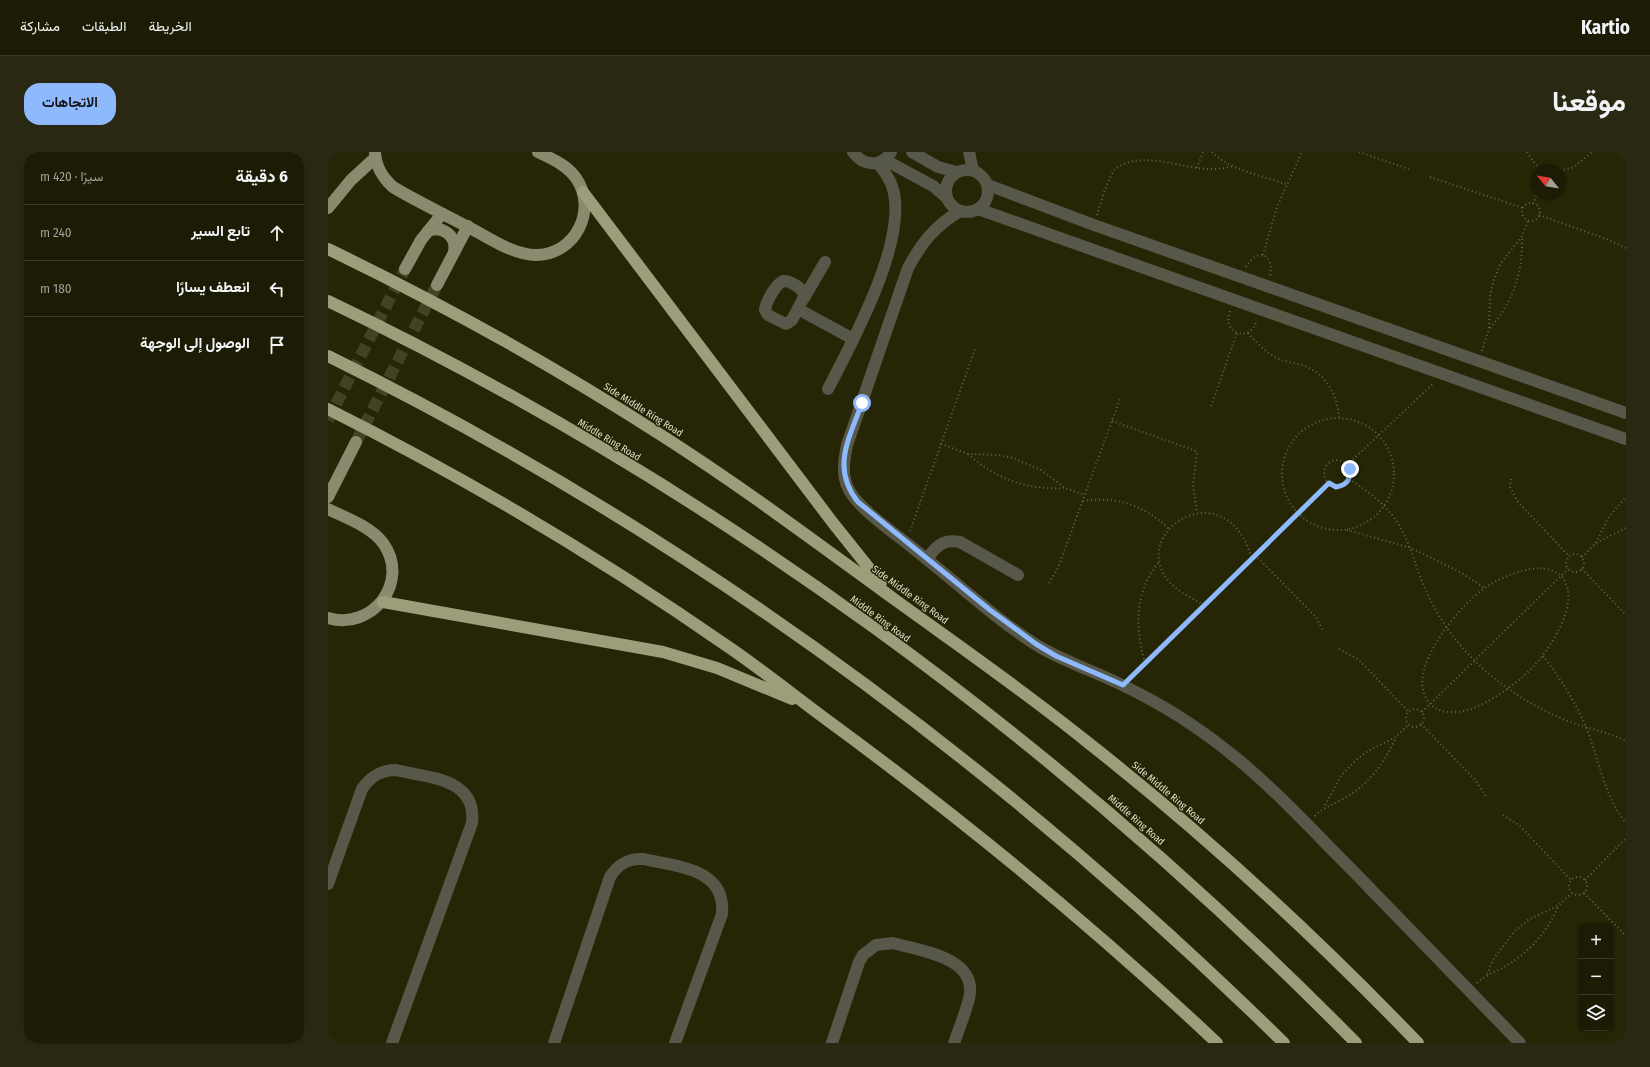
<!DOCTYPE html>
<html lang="ar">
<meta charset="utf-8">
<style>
:root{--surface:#1c1c05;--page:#292913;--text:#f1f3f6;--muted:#a0a19a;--line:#3a3a27;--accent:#8eb9fd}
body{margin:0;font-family:"Fira Sans Condensed",Vazirmatn,sans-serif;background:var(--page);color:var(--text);direction:rtl}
.controls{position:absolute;right:12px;bottom:12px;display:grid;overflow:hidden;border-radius:8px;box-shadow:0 1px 3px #0004}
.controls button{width:36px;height:36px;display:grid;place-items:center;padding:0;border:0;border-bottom:1px solid var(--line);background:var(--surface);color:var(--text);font:20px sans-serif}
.compass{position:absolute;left:1202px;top:12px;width:36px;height:36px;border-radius:50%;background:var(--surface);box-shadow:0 1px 3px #0004;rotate:300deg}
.stop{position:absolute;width:12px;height:12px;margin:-9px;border:3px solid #8eb9fd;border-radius:50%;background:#fff}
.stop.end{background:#8eb9fd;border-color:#fff;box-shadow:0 1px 4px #0008}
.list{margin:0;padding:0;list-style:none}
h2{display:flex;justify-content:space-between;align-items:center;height:52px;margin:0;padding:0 16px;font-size:17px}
h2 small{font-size:13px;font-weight:400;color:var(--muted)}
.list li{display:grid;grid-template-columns:26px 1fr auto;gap:12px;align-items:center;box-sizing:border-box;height:56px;padding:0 16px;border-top:1px solid var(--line)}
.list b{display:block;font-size:15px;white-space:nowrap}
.list em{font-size:13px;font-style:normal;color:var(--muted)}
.icon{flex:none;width:22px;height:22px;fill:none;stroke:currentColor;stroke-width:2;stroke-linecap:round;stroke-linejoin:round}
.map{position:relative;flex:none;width:1298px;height:891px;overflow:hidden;direction:ltr;border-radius:16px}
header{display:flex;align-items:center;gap:24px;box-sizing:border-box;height:56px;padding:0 20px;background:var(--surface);border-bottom:1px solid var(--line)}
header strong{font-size:19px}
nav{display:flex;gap:22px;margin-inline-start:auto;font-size:14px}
.intro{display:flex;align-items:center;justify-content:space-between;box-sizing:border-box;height:96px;padding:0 24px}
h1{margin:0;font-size:28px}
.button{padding:10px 18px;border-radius:16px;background:var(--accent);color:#111;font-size:14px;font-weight:700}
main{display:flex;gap:24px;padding:0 24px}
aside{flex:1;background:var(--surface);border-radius:16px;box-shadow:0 1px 3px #0004}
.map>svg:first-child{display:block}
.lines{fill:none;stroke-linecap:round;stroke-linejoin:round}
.major-tunnel{stroke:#424225;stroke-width:12;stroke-dasharray:12 6;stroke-linecap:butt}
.path{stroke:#646449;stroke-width:2;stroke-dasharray:1 3;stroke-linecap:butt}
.minor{stroke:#57574a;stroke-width:12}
.major{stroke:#898a6e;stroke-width:12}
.highway{stroke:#9d9d7b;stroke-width:12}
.route{stroke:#8eb9fd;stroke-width:5}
.labels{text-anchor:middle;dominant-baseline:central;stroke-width:3;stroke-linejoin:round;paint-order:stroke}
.street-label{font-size:10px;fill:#dedecc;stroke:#262607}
</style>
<header>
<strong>Kartio</strong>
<nav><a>الخريطة</a><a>الطبقات</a><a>مشاركة</a></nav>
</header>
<div class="intro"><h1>موقعنا</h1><a class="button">الاتجاهات</a></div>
<main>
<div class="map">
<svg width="1298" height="891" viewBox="0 0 1298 891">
<rect width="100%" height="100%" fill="#262607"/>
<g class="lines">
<g class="major-tunnel">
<path d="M 0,268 L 77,117"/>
<path d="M 28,290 L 109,133"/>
</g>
<g class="path">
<path d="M 884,0 C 902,18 935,24 958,32"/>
<path d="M 1031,0 L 1081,17"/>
<path d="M 1199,0 L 1207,12 L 1215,18"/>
<path d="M 869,16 L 875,0"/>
<path d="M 1232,19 L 1246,15 L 1264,0"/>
<path d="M 1102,25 L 1195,56"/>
<circle cx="1203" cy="60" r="9"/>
<path d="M 1205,52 L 1209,42"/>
<path d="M 769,63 C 774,48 778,30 787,17 C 810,0 842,12 869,16 C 882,18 894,17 906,14"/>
<path d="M 1211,63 L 1281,88 L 1298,96"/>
<path d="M 935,103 L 949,55 L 974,0"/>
<path d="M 918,115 C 929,95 947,102 942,124"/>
<path d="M 902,159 C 899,169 900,176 909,181 C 920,183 925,179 929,168"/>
<path d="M 1162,176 C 1186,149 1195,120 1194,84"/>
<path d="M 920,181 C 929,191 938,201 951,207 C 958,210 966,211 974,213 C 998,221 1009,242 1011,265"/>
<path d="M 1154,199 L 1161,177 L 1162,143 L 1166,127 L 1173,111 L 1194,84 L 1200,69"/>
<path d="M 883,254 L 909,181"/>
<circle cx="1010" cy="322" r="56"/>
<path d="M 784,269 L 868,299 L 869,302 L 865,333 L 869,360"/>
<path d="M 613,292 L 640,302 L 670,303 L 685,306 L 713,318 L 737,336 L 757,343"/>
<path d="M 640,302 C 668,327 698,338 736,336"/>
<circle cx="1009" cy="321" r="13"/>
<path d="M 1019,313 L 1106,231"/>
<path d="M 1021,327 C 1038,338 1055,350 1067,367 C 1078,382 1083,399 1089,416 C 1098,442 1111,467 1128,488 C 1156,523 1194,550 1235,567 C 1255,576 1278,579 1298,589"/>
<path d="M 1183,327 L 1182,335 L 1190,350 L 1241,404"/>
<path d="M 755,349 C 789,344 816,353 841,377"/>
<path d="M 1019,378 L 1083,396 L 1132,420 L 1157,436"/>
<path d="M 582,379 L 647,197"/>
<path d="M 1268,391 L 1280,366 L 1298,345"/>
<circle cx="1247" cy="411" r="9"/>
<path d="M 927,403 L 988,465 L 995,479"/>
<path d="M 1254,405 L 1268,391 L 1298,376"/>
<path d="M 1212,416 C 1219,417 1229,419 1234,425 C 1254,450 1222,497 1204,516 C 1187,533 1154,558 1129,560 C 1116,561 1104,558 1098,546 C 1080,514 1133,452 1158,435 C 1174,425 1193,417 1212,416 Z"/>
<path d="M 1254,417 L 1298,463"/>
<path d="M 721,431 L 730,416 L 792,247"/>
<path d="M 876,453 C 863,446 848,439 839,427 C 802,377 899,318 924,407"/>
<path d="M 1011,497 L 1030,507 L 1081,560"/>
<path d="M 1215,504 C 1232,526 1247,549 1258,575 C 1271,607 1276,644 1298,671"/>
<path d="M 817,511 C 807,476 806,438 832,409"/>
<path d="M 803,525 L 1001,331"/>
<circle cx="1087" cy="566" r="9"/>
<path d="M 1094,560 L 1240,417"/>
<path d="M 1093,572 L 1148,629 L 1159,646"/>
<path d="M 997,653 L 1013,624 L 1025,611 L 1038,600 L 1068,585 L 1081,572"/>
<path d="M 1175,663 L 1192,674 L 1243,728"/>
<path d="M 987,664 C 995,656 1003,653 1013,648 C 1040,634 1056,612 1068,585"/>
<circle cx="1250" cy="734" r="9"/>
<path d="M 1257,728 L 1298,686"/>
<path d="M 1256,741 L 1298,784"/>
<path d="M 1159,822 L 1166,806 L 1187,779 L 1200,768 L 1231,753 L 1244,741"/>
<path d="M 1149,831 C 1159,822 1167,820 1178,814 C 1203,799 1219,780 1231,753"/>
</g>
<g class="minor">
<path d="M 525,0 C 535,14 553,16 563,0"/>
<path d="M 584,0 L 610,15 L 628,20"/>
<path d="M 641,0 L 645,18"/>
<path d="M 557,8 L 605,34 L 619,46"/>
<circle cx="639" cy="39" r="21"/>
<path d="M 660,33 L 766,73 L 1298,261"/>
<path d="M 650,57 L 1298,287"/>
<path d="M 632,59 C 607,74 594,90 580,116 L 519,293 C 516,308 513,323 521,338 C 531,357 568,382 586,397 C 627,429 666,466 710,494 C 737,510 766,519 794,533 C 834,552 873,577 907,605 C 950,640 988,682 1027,721 C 1082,778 1137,834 1192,891"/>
<path d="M 455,129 C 463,129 474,136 477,143 L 464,168 L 458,172 L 440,163 L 437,158 C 438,150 447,133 455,129 Z"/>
<path d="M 476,146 L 497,110"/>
<path d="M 470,157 L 525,187"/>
<path d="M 500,237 C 524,190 582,86 564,34 C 561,25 556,19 550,11"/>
<path d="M 599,407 C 608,394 615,387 632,390 L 690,423"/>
<path d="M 0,732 L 34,637 C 43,624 53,618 68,618 C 101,626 149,626 144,671 L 64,891"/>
<path d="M 226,891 L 282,725 C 290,712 300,706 316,707 C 349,715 398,716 394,762 L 347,891"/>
<path d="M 504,891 L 531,810 L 535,803 L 548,793 L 565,791 C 593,799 651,805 641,847 C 637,862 631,877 626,891"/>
</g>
<g class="major">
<path d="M 47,0 C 48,15 54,25 65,35 C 88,49 114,61 138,74 C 159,84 184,103 208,103 C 247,103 270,58 248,26 C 239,13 224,7 210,0"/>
<path d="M 0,56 L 23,28 L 47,6"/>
<path d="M 100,79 C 115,73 129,84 126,100"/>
<path d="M 77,117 L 93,88 L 114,62"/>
<path d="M 109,133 L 140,74"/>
<path d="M 0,345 L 28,290"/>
<path d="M 0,357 C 18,366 42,374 55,391 C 83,430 44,479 0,466"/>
</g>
<g class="highway">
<path d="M 255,40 L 505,371 L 553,431"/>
<path d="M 0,97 C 114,152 226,214 333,283 C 413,334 489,391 566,447 C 631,494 696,539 758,589 C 875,681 986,783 1090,891"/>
<path d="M 0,149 C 382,332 732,590 1028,891"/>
<path d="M 0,204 C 355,379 674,614 956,891"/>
<path d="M 0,257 C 140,327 274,407 402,496 C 434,518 464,542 495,565 C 633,666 764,773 889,891"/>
<path d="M 55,450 L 335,500 L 389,516 L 464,547"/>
</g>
</g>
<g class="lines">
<path class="route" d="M 534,251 C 521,287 503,316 530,350 L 662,458 L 708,492 L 728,504 L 795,533 L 1001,331 L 1008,335 C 1019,333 1023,327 1022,317"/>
</g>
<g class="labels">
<g class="street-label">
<text transform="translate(315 258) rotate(32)">Side Middle Ring Road</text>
<text transform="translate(281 288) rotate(31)">Middle Ring Road</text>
<text transform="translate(582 443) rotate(36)">Side Middle Ring Road</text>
<text transform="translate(552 467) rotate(36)">Middle Ring Road</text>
<text transform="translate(840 641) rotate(40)">Side Middle Ring Road</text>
<text transform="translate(808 668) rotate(41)">Middle Ring Road</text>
</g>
</g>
</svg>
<div class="controls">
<button>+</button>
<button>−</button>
<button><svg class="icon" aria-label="layers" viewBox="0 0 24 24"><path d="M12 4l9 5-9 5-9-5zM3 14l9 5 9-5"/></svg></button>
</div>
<svg class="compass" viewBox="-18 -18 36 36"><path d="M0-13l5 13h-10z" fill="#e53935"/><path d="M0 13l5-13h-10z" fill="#a0a19a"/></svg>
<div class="stop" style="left:534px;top:251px"></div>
<div class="stop end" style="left:1022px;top:317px"></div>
</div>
<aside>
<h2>6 دقيقة<small>سيرًا · 420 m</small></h2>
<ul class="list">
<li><svg class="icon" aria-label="ahead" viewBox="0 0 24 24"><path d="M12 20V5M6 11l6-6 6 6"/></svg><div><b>تابع السير</b></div><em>240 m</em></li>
<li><svg class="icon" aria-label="left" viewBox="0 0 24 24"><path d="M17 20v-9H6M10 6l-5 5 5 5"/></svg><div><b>انعطف يسارًا</b></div><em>180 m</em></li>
<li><svg class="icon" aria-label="arrive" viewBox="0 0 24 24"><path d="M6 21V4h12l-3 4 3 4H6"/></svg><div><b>الوصول إلى الوجهة</b></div></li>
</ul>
</aside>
</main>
